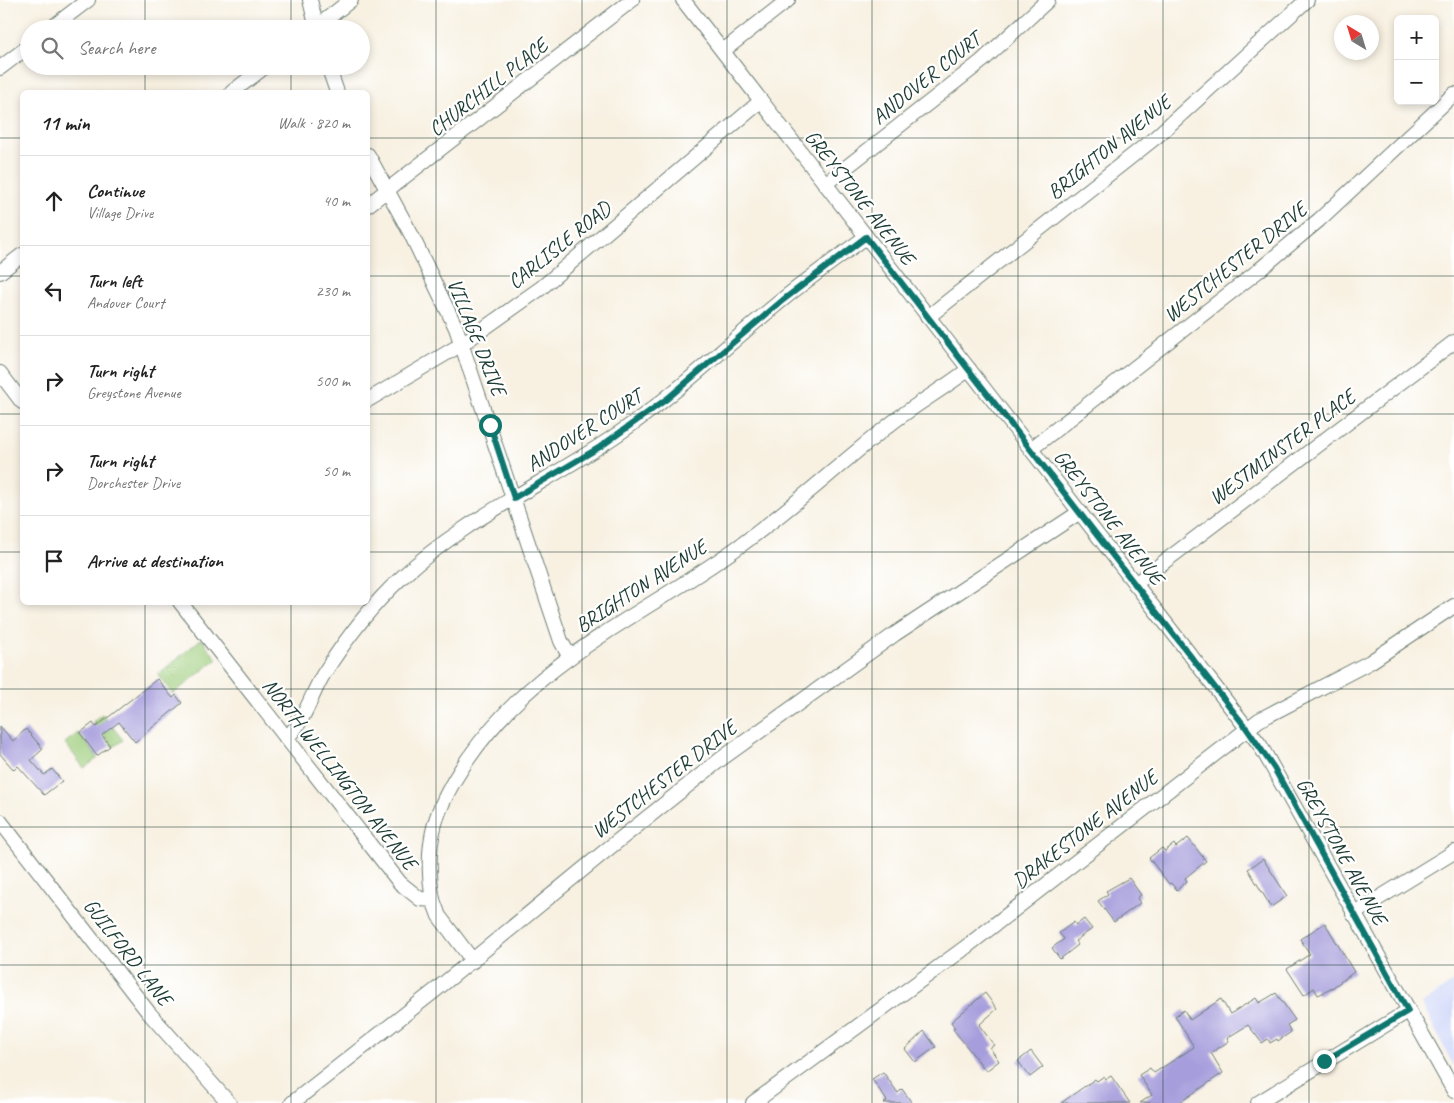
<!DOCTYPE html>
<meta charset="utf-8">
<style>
:root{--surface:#fff;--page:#f6f6f6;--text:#222;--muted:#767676;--line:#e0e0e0}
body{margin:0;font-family:Caveat,sans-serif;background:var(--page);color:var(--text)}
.controls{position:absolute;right:15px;top:15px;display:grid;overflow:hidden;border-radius:8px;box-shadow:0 2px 8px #0003}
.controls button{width:45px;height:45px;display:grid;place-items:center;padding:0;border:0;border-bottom:1px solid var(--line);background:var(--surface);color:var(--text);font:25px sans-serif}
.compass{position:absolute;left:1334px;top:15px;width:45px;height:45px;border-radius:50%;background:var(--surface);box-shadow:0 2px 8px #0003;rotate:322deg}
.stop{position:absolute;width:15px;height:15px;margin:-11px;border:4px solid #0f766e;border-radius:50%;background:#fff}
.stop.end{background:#0f766e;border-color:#fff;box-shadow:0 1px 5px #0008}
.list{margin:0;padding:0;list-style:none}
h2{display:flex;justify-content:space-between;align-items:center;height:65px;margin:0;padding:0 20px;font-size:21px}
h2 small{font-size:16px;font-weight:400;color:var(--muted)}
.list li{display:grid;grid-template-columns:32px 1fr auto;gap:15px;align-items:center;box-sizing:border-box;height:90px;padding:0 20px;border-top:1px solid var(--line)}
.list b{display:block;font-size:19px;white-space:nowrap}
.list p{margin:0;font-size:16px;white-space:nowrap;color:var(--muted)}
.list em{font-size:16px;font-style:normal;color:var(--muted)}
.icon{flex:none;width:28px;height:28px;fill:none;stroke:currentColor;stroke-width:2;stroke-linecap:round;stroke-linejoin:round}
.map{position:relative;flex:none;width:1454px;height:1103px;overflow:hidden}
.search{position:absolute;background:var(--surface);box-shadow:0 2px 8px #0003;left:20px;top:20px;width:350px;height:55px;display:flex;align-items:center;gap:12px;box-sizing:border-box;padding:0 18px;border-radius:28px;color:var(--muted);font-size:19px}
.panel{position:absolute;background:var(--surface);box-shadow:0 2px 8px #0003;left:20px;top:90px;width:350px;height:515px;border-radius:8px}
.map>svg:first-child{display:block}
.built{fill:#d1d9f9}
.green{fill:#9fce7d;stroke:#5f8658}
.building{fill:#a69ddc}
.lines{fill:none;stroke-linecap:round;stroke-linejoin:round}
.street-casing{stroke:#6b7c71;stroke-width:16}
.street{stroke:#fff;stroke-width:14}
.route{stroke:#0f766e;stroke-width:6}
.grid{fill:none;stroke:#1f3d34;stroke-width:1;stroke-opacity:0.55}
.labels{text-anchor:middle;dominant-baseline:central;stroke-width:4.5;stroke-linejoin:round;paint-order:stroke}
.street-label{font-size:21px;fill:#1f3d34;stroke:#fff}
</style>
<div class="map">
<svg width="1454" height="1103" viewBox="0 0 1454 1103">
<rect width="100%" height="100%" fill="#fff"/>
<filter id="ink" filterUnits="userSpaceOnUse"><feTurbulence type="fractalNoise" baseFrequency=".02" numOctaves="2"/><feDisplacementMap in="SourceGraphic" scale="10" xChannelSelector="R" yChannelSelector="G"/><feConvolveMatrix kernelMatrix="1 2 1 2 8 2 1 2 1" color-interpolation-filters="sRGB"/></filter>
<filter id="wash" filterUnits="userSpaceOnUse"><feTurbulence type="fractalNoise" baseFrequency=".0096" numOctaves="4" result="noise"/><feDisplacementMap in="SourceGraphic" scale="20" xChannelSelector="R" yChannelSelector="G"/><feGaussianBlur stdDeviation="1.12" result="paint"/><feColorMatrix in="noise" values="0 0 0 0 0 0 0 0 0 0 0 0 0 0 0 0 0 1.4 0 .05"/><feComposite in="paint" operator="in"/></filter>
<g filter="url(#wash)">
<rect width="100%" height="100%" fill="#f8f1e2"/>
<path class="built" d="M 1454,981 L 1454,1067 L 1422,1004 Z"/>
<g class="green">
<path d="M 201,639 L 217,659 L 173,694 L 158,675 Z"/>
<path d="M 102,714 L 123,740 L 113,747 L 93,721 Z"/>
<path d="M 78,733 L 98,758 L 84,768 L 65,743 Z"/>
</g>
<g id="blocks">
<g class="building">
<path d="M 157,679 L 173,698 L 176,695 L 182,703 L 135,742 L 119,722 L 102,735 L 110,746 L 97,756 L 80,733 L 93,723 L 96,727 Z"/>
<path d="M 0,726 L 13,741 L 26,729 L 43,749 L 31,760 L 44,775 L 52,769 L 62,781 L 44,795 L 18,766 L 14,770 L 0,754 Z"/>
<path d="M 1188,838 L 1206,861 L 1185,878 L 1187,881 L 1177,890 L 1171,883 L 1169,884 L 1149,858 L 1162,848 L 1165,851 L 1174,844 L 1176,847 Z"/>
<path d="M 1263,859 L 1287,896 L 1271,907 L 1248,869 Z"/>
<path d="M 1129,878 L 1141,895 L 1137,898 L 1140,903 L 1114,922 L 1098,901 L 1108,894 L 1106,891 Z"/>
<path d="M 1084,919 L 1092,929 L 1075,941 L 1078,945 L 1060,959 L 1052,948 L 1064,939 L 1059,933 L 1074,922 L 1076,925 Z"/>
<path d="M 1325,923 L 1354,972 L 1329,990 L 1318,995 L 1314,988 L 1304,995 L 1287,969 L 1310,954 L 1300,939 Z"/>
<path d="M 985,993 L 997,1009 L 979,1025 L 994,1045 L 990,1048 L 999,1061 L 986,1071 L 953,1029 L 955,1028 L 951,1022 Z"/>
<path d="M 1276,993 L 1295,1020 L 1287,1025 L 1291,1032 L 1278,1041 L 1277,1039 L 1270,1043 L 1268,1039 L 1262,1043 L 1248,1025 L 1227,1038 L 1229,1041 L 1211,1053 L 1223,1073 L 1179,1103 L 1140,1103 L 1152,1095 L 1139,1075 L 1150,1068 L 1154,1073 L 1194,1047 L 1175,1016 L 1184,1010 L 1190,1020 L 1221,999 L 1230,1014 L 1256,998 L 1259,1003 Z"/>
<path d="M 924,1031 L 936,1047 L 915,1062 L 905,1049 Z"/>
<path d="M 1031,1051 L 1043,1067 L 1030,1077 L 1018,1061 Z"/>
<path d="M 883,1072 L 898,1093 L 902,1089 L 912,1103 L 884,1103 L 887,1101 L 872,1079 Z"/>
<path d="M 1104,1076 L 1106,1079 L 1111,1076 L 1130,1103 L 1061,1103 L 1095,1079 L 1097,1081 Z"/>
</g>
</g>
</g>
<g filter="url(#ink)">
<use href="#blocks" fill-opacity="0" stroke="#6b7c71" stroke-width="1"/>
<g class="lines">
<g class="street-casing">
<g id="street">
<path d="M 310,0 L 317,29"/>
<path d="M 683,0 L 1260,745 L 1454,1091"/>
<path d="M 50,29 L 88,0"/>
<path d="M 314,29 L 351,0"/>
<path d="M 723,51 L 788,0"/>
<path d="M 328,66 L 337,92"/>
<path d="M 0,68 L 29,46"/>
<path d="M 232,92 L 266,66"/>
<path d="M 368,155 L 411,234 L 456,328 L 561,641 L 569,656"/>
<path d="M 825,184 L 982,61 L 1048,0"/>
<path d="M 368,205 L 632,0"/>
<path d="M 0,272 L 22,255"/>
<path d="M 928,317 L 1156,137 L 1307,0"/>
<path d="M 0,373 L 22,402"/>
<path d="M 368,400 L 462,344 L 541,288 L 761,101"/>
<path d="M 1031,449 L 1258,271 L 1319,220 L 1454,94"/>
<path d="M 1135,584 L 1454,342"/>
<path d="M 180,602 L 400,883 L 420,899 L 433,900 L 439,916 L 473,961"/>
<path d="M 286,738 C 304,723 311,695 323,675 C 345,640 371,606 401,578 C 467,516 552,481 625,429 C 681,390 729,343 782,300 C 809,278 837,258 866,237"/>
<path d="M 0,821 L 149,1013 L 229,1103"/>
<path d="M 433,900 C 423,842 435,807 468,759 C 537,659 638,618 734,550 C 791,510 842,461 897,419 C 921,401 946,387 969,369"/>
<path d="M 1353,914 L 1454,852"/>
<path d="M 292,1103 L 437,989 L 609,848 L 721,759 L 895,634 L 1080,512"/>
<path d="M 753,1103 L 962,950 L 1259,720 L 1370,662 L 1454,606"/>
<path d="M 1258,1103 L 1408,1011"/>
</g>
</g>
<use href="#street" class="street"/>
</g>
</g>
<g class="lines" filter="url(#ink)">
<path class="route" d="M 490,425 L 514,498 L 600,447 L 668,398 L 783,300 L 866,237 L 1247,729 L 1274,768 L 1408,1011 L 1324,1061"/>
</g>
<path class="grid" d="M 145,0 L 145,29M 291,0 L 291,29M 436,0 L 436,1103M 582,0 L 582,1103M 727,0 L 727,1103M 872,0 L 872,1103M 1018,0 L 1018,1103M 1163,0 L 1163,1103M 1309,0 L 1309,1103M 145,66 L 145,92M 291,66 L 291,92M 0,138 L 22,138M 368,138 L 1454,138M 0,276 L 22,276M 368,276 L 1454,276M 0,414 L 22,414M 368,414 L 1454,414M 0,552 L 22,552M 368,552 L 1454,552M 145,602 L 145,1103M 291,602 L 291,1103M 0,689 L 1454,689M 0,827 L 1454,827M 0,965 L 1454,965"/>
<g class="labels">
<g class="street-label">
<text transform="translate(926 78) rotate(-39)">ANDOVER COURT</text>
<text transform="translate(488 87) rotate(-38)">CHURCHILL PLACE</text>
<text transform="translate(1109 147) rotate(-39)">BRIGHTON AVENUE</text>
<text transform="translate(860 197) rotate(52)">GREYSTONE AVENUE</text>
<text transform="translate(559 245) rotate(-39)">CARLISLE ROAD</text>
<text transform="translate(1235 262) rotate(-39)">WESTCHESTER DRIVE</text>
<text transform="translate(477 337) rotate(68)">VILLAGE DRIVE</text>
<text transform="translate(584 430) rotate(-33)">ANDOVER COURT</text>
<text transform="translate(1282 447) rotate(-37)">WESTMINSTER PLACE</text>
<text transform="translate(1109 517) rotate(52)">GREYSTONE AVENUE</text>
<text transform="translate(641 586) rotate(-33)">BRIGHTON AVENUE</text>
<text transform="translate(340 774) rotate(52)">NORTH WELLINGTON AVENUE</text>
<text transform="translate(664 779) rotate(-38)">WESTCHESTER DRIVE</text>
<text transform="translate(1085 829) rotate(-38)">DRAKESTONE AVENUE</text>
<text transform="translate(1342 851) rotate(61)">GREYSTONE AVENUE</text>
<text transform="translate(128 952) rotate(52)">GUILFORD LANE</text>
</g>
</g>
</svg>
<div class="controls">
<button>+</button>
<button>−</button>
</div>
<svg class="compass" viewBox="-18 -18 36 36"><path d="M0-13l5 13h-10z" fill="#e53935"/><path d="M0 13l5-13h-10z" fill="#767676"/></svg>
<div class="stop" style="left:490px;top:425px"></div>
<div class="stop end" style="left:1324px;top:1061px"></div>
<div class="search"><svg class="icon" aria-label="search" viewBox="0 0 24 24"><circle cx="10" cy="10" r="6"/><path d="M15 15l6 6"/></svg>Search here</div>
<section class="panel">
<h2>11 min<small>Walk · 820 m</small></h2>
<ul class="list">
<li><svg class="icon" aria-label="ahead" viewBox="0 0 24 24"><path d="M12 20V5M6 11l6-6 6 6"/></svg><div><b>Continue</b><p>Village Drive</p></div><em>40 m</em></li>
<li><svg class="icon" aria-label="left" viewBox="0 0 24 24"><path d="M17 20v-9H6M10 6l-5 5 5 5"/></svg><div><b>Turn left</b><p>Andover Court</p></div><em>230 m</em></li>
<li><svg class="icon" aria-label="right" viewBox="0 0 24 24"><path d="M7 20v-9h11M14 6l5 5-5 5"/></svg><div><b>Turn right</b><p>Greystone Avenue</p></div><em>500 m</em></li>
<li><svg class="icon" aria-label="right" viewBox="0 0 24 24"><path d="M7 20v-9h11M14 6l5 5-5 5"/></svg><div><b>Turn right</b><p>Dorchester Drive</p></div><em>50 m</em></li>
<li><svg class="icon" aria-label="arrive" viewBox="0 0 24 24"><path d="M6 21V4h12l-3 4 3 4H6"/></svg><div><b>Arrive at destination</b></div></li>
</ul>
</section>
</div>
